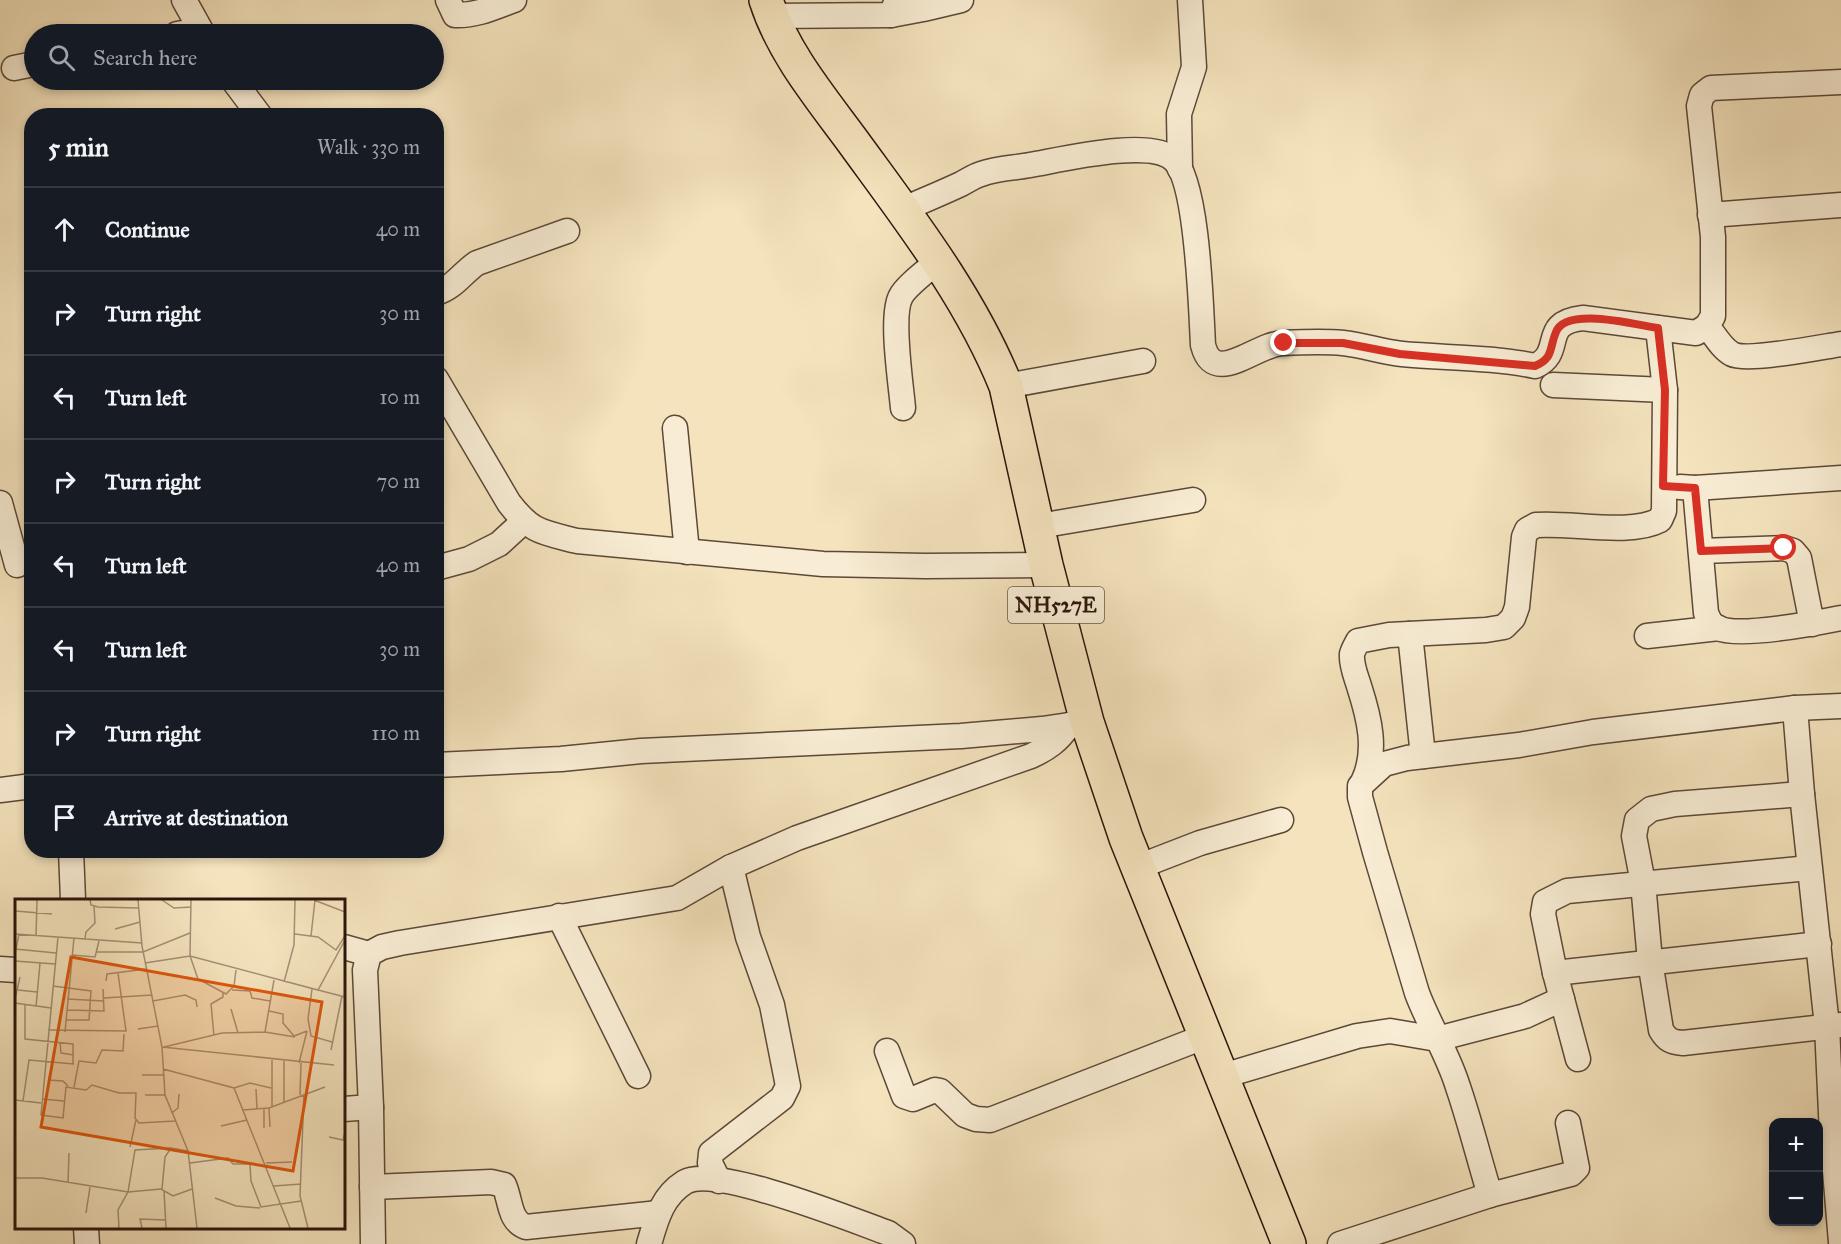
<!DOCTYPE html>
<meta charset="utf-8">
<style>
:root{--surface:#171b24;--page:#242831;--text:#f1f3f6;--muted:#9ea1a6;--line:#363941}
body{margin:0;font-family:"IM FELL Great Primer",serif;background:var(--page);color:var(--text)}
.controls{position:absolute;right:18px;bottom:18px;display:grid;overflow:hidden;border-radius:12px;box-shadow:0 3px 9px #0003}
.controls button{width:54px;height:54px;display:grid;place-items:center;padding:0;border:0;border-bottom:2px solid var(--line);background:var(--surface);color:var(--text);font:30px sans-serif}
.stop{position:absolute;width:18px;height:18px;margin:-14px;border:4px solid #d93025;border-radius:50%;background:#fff}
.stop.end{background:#d93025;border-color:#fff;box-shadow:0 2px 6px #0008}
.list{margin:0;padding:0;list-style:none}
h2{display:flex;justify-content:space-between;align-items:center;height:78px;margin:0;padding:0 24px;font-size:26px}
h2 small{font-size:20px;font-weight:400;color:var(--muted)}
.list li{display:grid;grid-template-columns:39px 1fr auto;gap:18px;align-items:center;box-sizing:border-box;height:84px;padding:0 24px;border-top:2px solid var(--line)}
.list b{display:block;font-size:22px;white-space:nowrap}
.list em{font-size:20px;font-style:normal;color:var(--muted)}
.icon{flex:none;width:33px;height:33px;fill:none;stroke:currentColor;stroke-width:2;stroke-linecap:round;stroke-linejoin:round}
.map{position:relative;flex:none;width:1841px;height:1244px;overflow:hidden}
.search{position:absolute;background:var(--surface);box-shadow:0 3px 9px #0003;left:24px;top:24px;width:420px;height:66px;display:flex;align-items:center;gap:15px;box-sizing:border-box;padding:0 21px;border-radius:33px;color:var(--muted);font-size:22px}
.panel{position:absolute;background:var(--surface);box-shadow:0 3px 9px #0003;left:24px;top:108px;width:420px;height:750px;border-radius:24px}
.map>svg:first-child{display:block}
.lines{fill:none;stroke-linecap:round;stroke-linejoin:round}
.minor-casing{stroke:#5d4838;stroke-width:27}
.highway-casing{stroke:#2b140b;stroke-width:36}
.minor{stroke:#f8edd4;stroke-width:24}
.highway{stroke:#f4e3bd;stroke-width:33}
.route{stroke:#d93025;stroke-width:8}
.labels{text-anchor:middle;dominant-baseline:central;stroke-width:5;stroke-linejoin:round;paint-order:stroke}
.shield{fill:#f8edd4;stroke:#685547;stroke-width:1.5}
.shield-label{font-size:21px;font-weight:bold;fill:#2b140b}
.inset-road{fill:none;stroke:#a49076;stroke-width:1.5}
.view{fill:#df560c;fill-opacity:0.15;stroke:#df560c;stroke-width:3}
.inset-edge{fill:none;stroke:#2b140b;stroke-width:3}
</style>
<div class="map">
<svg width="1841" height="1244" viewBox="0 0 1841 1244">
<rect width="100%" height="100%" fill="#f4e3bd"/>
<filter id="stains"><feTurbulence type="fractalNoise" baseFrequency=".00333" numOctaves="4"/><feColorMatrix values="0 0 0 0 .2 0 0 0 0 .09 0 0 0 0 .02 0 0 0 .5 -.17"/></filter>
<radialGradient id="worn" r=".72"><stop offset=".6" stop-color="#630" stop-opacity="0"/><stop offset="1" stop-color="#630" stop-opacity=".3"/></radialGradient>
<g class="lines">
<g class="minor-casing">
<g id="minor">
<path d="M 184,0 L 203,34"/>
<path d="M 448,0 L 455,15 C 476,16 495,7 514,0"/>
<path d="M 891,15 L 923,9 L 961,0"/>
<path d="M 771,16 L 891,15 L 897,0"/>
<path d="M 177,34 L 200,30"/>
<path d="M 14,68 L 34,64"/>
<path d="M 233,80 L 260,116"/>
<path d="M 1180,169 L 1179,114 L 1194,67 L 1190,0"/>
<path d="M 902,210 C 922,201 942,193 961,184 C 967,181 974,176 981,174 C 997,168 1014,168 1030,165 C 1060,160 1149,138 1173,159 C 1198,180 1201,310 1203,345 C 1214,388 1255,344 1283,343 C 1303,342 1324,341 1343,343 C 1363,345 1382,352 1402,354 C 1446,358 1492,357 1535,366 C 1566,352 1538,323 1583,318 L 1696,333 L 1707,326 L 1713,316 L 1713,237 L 1699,106 L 1702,95 L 1711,88 L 1841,82"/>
<path d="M 1710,215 L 1841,205"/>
<path d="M 436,293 C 455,287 462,273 477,263 L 567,231"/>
<path d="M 1707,326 C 1714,334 1722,349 1732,354 C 1747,362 1821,347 1841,344"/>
<path d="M 436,379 L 509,503 C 532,533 542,532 577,541 L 823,564 L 925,566 L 1046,565"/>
<path d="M 1553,385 L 1665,390"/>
<path d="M 1006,386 L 1143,361"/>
<path d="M 903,408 C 901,384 890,315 901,296 C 907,285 928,270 938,261"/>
<path d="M 675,428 L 687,552"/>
<path d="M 1680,487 L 1695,488 L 1841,478"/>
<path d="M 1695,488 L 1706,613 C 1709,620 1710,624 1718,628 C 1739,638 1816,623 1841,618"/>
<path d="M 0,503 L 17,565"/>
<path d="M 1039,526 L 1193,500"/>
<path d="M 1701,551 L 1784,548 L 1793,551 L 1799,558 L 1812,624"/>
<path d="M 436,568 L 469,559 L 499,544 L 523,522"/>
<path d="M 1410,634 L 1423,756"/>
<path d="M 1647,636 L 1719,628"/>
<path d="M 1795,708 L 1802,794 L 1827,1026 L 1832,1135 L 1841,1242"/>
<path d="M 436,765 L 561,759 L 641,751 L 961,736 L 1042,729 L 1076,724"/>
<path d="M 1363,782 C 1378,751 1369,717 1359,686 C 1356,676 1351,665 1352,654 C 1353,650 1356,645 1358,641 L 1389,635 L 1486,630 L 1504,627 L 1513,618 L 1517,607 L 1524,537 L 1527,530 L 1536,525 C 1572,522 1629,536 1660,520 L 1664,511 L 1665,390 L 1658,328"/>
<path d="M 0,790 L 32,786"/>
<path d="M 1802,794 L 1675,804 L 1651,809 L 1637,820 L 1634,836 L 1643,883 L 1650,961 L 1661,1030 C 1667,1040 1671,1042 1683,1043 L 1841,1025"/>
<path d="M 71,850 L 73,900"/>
<path d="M 1138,867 L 1200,843 L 1281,820"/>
<path d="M 559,916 L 638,1076"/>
<path d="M 344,947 L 369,954"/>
<path d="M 0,969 L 16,970"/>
<path d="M 1555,973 L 1819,944"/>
<path d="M 887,1051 L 904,1096 L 913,1099 L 935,1090 L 940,1091 L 965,1115 L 976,1119 L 990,1120 L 1206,1036"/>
<path d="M 1578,1059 L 1555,973 L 1543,914 L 1545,902 L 1567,891 L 1809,868"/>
<path d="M 1223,1076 L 1357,1036 L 1390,1031 L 1437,1039 L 1525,1016 L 1562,999"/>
<path d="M 344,1109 L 371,1107"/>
<path d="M 719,1181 L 710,1163 L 711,1153 L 782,1098 L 788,1086 L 772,1005 L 748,937 L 731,867"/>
<path d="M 372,1187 L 491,1182 L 504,1185 C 511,1201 509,1221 526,1227 L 659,1213"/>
<path d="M 1490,1195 C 1479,1159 1470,1122 1458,1087 C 1448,1054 1429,1025 1417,993 L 1375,852 L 1360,797 L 1360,786 L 1384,764 L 1407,758 L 1519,745 L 1593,732 L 1795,708 L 1841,706"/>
<path d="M 86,1228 L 87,1244"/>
<path d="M 373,1244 L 371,1107 L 365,970 L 369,954 L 382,947 L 400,943 L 677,898 L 731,867 L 797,838 L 1031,756 C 1048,748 1058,741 1069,725"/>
<path d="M 649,1244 C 656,1220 662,1196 685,1182 C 716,1165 852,1220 888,1233 L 903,1244"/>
<path d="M 1340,1244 L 1490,1195 L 1571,1174 L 1577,1168 L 1568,1123"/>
</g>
</g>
<g class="highway-casing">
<path id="highway" d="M 766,0 C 783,53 821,98 854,143 C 910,220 970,297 1006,386 L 1046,565 L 1087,722 L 1126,838 L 1289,1244"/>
</g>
<use href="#minor" class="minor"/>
<use href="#highway" class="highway"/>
</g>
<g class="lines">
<path class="route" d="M 1284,343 L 1343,343 L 1400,354 L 1535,366 C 1554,358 1549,348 1556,332 C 1566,306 1636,325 1658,328 L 1665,390 L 1663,486 L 1695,488 L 1701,551 L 1784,548"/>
</g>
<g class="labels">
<rect class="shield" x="1008" y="587" width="96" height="36" rx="4.5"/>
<g class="shield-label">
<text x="1056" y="605">NH527E</text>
</g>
</g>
<g transform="translate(15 899)">
<rect width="330" height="330" fill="#f4e3bd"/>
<path class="inset-road" d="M 75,1 L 76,6 L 83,8 L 123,9M 123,1 L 127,47 L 147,148 L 150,196 L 173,252 L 182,329M 147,1 L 159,9 L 176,8M 176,1 L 175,57 L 183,80 L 211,95 L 219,87 L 221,71M 299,1 L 330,13M 0,12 L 37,15M 100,30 L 125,23M 0,35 L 127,44M 280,35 L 303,38 L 321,51 L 330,37M 21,37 L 22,1M 296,37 L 300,1M 43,38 L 26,216 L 48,219 L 51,188 L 71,191 L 77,186 L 104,194 L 121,194 L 120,219 L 124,224 L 160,222M 70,40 L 71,33 L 80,24 L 79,7M 0,50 L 41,54M 82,53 L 128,53 L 175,34M 0,55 L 4,35M 57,56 L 80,58 L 84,42M 0,62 L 40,65M 130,64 L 175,57 L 303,91 L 330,41M 91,82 L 92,75 L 131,70M 269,83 L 279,46 L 280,1M 38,87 L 76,92 L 74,121 L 51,121M 297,90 L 293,120 L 296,137 L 317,143M 3,91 L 22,93M 217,91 L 235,92 L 237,99 L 255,102M 303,91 L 330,98M 89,99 L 137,96M 0,100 L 5,78M 52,100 L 89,102M 138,102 L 170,96 L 181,101 L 182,108M 0,104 L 36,109M 10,106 L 10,140 L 58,145 L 58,165M 21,108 L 25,64M 216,110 L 223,134M 52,111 L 89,112 L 88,90M 254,112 L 268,115 L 268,124 L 279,137 L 292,132M 123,130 L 143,127M 33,131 L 111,132 L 103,74M 50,133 L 59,39M 250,133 L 280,138M 199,137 L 196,105 L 208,98 L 208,94M 45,144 L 46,154 L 59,156M 147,148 L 319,166M 149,148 L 207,134 L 250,133 L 259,81M 316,151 L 327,97M 269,161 L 269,203M 284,164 L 292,132M 148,170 L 219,189 L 275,329M 127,176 L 149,176M 33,181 L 48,182 L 53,187M 59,188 L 64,162 L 81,164 L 87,151 L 108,152 L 109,135M 219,189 L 235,184 L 256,189M 241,190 L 242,210M 289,195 L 285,297 L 293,329M 130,196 L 150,196M 285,196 L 286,164M 27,200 L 49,202M 0,201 L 26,204M 8,202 L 14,161 L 59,165M 257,207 L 257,159M 249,209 L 249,229M 254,209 L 255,228M 227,211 L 254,209 L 310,188M 157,214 L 163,209 L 164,195M 206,227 L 232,221M 314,238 L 328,241 L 330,233M 115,248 L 121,221M 175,264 L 213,259 L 218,265 L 235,265 L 236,282 L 246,308 L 286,302M 251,264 L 277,263M 0,279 L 27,279 L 113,293 L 146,290 L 158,297 L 177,290M 53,284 L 54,254M 259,287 L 286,285M 147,290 L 150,258 L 156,249 L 173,252M 149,292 L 151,329M 200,299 L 221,307 L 245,309M 71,314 L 75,288M 104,329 L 103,311 L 113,293 L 120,251 L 156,249M 127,329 L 125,320 L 150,321"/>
<path class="view" d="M 56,58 L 307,103 L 278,272 L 26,228 Z"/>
<rect width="330" height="330" class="inset-edge"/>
</g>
<rect width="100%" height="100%" filter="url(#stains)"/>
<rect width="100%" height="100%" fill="url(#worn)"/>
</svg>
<div class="controls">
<button>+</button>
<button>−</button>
</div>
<div class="stop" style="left:1784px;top:548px"></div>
<div class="stop end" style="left:1284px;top:343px"></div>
<div class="search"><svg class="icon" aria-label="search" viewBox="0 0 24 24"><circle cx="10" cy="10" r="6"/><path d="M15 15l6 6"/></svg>Search here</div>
<section class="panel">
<h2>5 min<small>Walk · 330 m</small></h2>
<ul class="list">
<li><svg class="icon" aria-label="ahead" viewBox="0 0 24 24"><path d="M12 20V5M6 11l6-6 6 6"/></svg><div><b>Continue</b></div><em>40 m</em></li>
<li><svg class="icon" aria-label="right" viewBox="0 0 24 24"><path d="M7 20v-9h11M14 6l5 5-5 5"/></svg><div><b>Turn right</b></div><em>30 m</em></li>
<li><svg class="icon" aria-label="left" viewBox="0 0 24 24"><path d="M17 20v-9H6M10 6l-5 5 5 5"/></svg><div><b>Turn left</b></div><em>10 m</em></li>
<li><svg class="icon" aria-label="right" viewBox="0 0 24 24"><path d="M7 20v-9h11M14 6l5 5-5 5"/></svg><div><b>Turn right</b></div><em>70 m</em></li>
<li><svg class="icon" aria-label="left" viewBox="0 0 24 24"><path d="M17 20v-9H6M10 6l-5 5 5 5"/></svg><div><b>Turn left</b></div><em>40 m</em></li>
<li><svg class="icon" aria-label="left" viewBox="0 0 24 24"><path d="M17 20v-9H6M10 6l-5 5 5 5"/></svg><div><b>Turn left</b></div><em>30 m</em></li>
<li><svg class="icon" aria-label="right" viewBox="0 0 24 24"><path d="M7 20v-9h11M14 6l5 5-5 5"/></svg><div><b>Turn right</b></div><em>110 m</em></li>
<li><svg class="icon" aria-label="arrive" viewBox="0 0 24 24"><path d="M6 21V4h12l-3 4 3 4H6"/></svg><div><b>Arrive at destination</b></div></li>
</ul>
</section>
</div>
